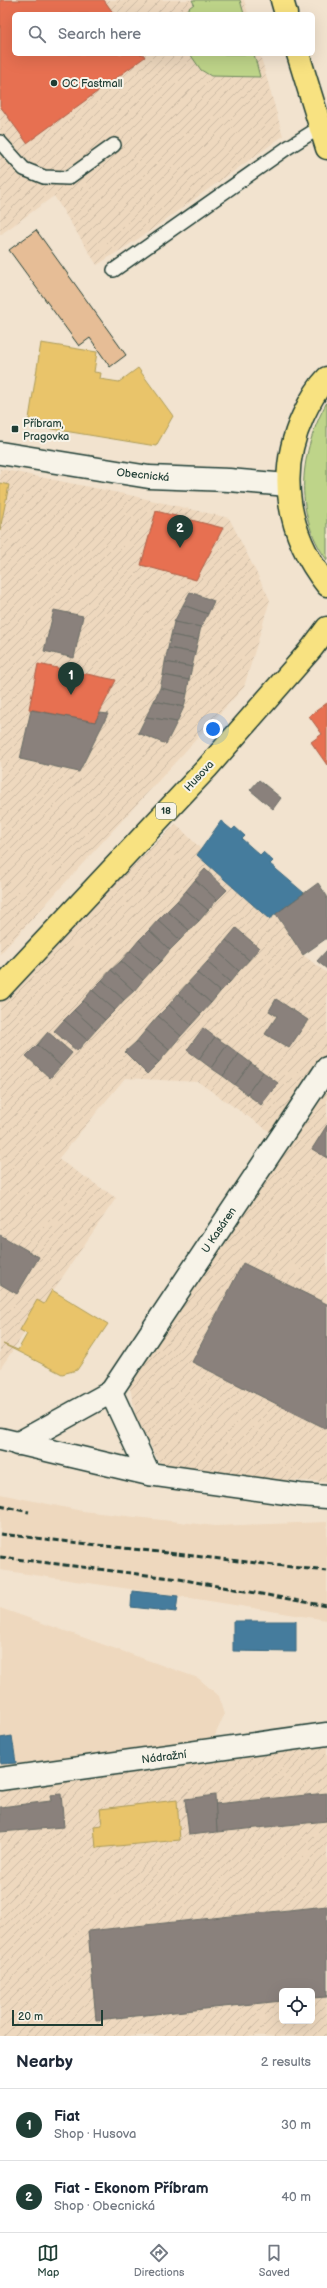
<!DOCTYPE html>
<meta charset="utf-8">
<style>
:root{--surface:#fff;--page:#f2f2f3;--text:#1f2937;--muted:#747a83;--line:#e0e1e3;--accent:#1f3d34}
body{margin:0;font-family:"Balsamiq Sans",sans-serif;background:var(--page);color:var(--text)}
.controls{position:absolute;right:12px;bottom:12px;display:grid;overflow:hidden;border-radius:6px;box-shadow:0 4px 16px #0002}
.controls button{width:36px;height:36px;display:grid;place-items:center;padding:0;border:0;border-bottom:1px solid var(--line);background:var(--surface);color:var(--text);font:20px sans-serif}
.scale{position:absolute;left:12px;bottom:10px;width:91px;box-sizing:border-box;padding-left:4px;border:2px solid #1f3d34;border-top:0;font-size:11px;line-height:14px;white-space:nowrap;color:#1f3d34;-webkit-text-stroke:3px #f7f3e8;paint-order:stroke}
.you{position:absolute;left:213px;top:729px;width:14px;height:14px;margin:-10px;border:3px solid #fff;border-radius:50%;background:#1a73e8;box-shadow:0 0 0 6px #1a73e833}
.badge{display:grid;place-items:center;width:26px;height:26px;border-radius:50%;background:var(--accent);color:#fff;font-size:13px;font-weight:700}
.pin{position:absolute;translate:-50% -33px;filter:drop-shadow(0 1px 2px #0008)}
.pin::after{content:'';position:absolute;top:21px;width:14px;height:12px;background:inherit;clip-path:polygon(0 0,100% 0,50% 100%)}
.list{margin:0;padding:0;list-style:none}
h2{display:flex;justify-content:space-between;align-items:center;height:52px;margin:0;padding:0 16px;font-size:17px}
h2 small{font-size:13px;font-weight:400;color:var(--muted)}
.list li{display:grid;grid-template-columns:26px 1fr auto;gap:12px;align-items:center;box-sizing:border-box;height:72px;padding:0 16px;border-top:1px solid var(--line)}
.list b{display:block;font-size:15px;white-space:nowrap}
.list p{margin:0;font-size:13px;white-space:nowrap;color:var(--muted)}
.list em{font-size:13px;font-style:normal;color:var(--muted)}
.icon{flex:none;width:22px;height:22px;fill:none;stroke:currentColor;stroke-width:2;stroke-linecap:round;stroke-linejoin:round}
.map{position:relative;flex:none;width:327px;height:2036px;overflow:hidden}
.search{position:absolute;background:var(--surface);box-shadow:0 4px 16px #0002;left:12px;right:12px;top:12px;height:44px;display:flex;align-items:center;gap:10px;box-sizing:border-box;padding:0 14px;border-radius:6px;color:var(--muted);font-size:15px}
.sheet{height:196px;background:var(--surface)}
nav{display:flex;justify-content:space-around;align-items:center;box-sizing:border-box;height:56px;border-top:1px solid var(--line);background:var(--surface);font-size:11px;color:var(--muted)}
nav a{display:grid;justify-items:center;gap:2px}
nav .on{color:var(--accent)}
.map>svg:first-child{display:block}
.built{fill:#eed8be}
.industrial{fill:url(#industrial-furrows);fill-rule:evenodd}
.green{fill:#bed489;stroke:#6e885e}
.homes{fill:#e9c46a;stroke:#ac9c5a}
.shops{fill:#e76f51;stroke:#ab6048}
.public{fill:#457b9d;stroke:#3a687e}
.industry{fill:#8a817c;stroke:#6a6d66}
.building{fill:#e6bd96;stroke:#1f3d34}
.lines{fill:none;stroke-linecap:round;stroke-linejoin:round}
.service-casing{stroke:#1f3d34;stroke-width:16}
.minor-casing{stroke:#1f3d34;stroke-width:25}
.tertiary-casing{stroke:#1f3d34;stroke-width:25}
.primary-casing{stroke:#1f3d34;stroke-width:25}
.service{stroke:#f7f3e8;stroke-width:13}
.minor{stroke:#f7f3e8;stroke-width:22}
.tertiary{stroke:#f7f3e8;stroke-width:22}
.primary{stroke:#f8e281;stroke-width:22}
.rail{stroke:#1f3d34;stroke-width:3;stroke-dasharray:6 3;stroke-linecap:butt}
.poi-dot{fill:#1f3d34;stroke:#f7f3e8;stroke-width:1.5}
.labels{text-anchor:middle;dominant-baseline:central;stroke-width:4;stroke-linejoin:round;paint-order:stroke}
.shield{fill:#f7f3e8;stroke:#60746a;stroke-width:1}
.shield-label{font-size:10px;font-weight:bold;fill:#1f3d34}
.poi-label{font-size:11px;fill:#1f3d34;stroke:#f7f3e8;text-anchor:start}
.street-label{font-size:11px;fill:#1f3d34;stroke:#f7f3e8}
</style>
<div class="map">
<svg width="327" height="2036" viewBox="0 0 327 2036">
<defs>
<pattern id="industrial-furrows" width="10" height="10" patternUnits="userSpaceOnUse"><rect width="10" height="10" fill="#eed8be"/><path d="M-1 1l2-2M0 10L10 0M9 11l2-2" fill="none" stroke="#ccbaa4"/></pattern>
</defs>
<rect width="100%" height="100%" fill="#f2e3cf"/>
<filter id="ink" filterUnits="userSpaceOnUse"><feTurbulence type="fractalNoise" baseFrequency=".025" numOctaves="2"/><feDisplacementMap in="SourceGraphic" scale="8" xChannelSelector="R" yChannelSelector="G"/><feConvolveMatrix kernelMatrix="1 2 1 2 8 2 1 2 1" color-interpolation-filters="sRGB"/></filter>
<g filter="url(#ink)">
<g class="built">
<path d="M 0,1494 L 82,1511 L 215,1526 L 327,1522 L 327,1620 L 178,1596 L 0,1570 Z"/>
<path d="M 0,1608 L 198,1678 L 219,1696 L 224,1715 L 213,1740 L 0,1766 Z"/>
</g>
<g class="industrial">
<path d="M 0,0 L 244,0 L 248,14 L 14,14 L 14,54 L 260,54 L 283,136 L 141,237 L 97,265 L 54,196 L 0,235 Z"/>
<path d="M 0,469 L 129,495 L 229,518 L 270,600 L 244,687 L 0,954 Z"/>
<path d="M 176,824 L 201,849 L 274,912 L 303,955 L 327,973 L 327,1074 L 282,1140 L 198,1082 L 125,1078 L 58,1159 L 116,1198 L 0,1369 L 0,995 Z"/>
<path d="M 327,1078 L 327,1482 L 256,1479 L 160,1464 L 136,1417 L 127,1374 Z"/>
<path d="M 327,1737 L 327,2036 L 0,2036 L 0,1787 ZM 282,1991 L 312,1991 L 312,2021 L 282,2021 Z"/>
</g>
<g class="green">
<path d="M 192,0 L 240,0 L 244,14 L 181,14 L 194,4 Z"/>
<path d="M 190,54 L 254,54 L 260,77 L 211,76 L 201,70 Z"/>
<path d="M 327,402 L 327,560 C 292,512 300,451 327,402 Z"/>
</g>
<g class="homes">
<path d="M 41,343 L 97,352 L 94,372 L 101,373 L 100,379 L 119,382 L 138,368 L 173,416 L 156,446 L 28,425 Z"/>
<path d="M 0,483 L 9,485 L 0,530 Z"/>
<path d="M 52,1290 L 108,1324 L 77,1370 L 62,1374 L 3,1344 L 18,1350 L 27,1334 L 20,1330 L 37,1300 L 44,1304 Z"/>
<path d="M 177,1800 L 180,1840 L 96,1848 L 94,1826 L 102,1825 L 100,1809 Z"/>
</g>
<g class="shops">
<path d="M 0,0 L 104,0 L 114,14 L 14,14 L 14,54 L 143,54 L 145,57 L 27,143 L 0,106 Z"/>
<path d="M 156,511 L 223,528 L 196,580 L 141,565 Z"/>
<path d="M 38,664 L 116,680 L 95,722 L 29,709 Z"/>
<path d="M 327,703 L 327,765 L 311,742 L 322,734 L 309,716 Z"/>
</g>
<g class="public">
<path d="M 221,821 L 232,830 L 235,827 L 245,836 L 242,839 L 260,855 L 263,852 L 273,861 L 270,864 L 304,893 L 269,919 L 197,855 Z"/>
<path d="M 132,1591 L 178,1596 L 176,1612 L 131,1607 Z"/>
<path d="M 233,1621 L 296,1621 L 296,1652 L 233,1651 Z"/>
<path d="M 12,1736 L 16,1763 L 0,1764 L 0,1738 Z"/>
</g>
<g class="industry">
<path d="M 190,592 L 214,601 L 208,614 L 183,605 Z"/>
<path d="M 183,605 L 208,614 L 201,627 L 174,622 Z"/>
<path d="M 54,610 L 83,616 L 74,658 L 44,651 Z"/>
<path d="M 174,622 L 201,627 L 198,640 L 171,635 Z"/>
<path d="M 171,635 L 198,640 L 195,653 L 168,648 Z"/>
<path d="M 168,648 L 195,653 L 192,667 L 165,662 Z"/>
<path d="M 165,662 L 192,667 L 189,680 L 163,675 Z"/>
<path d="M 163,675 L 189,680 L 187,694 L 160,688 Z"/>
<path d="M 160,688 L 187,694 L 184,707 L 154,701 Z"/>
<path d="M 154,701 L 184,707 L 177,722 L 146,717 Z"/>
<path d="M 31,710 L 95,722 L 100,713 L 108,714 L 79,772 L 20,759 Z"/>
<path d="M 146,717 L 177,722 L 166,744 L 138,733 Z"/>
<path d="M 259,780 L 281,798 L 273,809 L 250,790 Z"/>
<path d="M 205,869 L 227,890 L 217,900 L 195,880 Z"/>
<path d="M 195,880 L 217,900 L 208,910 L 186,891 Z"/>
<path d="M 318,883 L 327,896 L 327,938 L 303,955 L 276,914 Z"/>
<path d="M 186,891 L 208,910 L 199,921 L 177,901 Z"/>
<path d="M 177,901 L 199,921 L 189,930 L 167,911 Z"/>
<path d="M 167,911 L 189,930 L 180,940 L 158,920 Z"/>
<path d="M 158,920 L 180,940 L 170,950 L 149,930 Z"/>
<path d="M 236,928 L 259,948 L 249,960 L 226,940 Z"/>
<path d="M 149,930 L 170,950 L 161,961 L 139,940 Z"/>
<path d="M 139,940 L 161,961 L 152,970 L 130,951 Z"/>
<path d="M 226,940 L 249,960 L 239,971 L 217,951 Z"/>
<path d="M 327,950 L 327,969 L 317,961 Z"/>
<path d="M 130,951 L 152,970 L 143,980 L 121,961 Z"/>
<path d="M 217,951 L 239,971 L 230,982 L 207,962 Z"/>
<path d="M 121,961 L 143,980 L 134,991 L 111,970 Z"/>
<path d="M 207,962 L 230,982 L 220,992 L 197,973 Z"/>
<path d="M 111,970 L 134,991 L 124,1000 L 102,980 Z"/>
<path d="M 197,973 L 220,992 L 211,1003 L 188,983 Z"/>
<path d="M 102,980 L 124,1000 L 115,1010 L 92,990 Z"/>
<path d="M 188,983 L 211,1003 L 201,1014 L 178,994 Z"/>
<path d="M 92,990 L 115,1010 L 105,1020 L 83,1001 Z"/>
<path d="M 178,994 L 201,1014 L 191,1025 L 169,1005 Z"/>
<path d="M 276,999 L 308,1020 L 289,1048 L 265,1034 L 277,1016 L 269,1011 Z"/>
<path d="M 83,1001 L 105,1020 L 96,1030 L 74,1010 Z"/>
<path d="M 169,1005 L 191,1025 L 181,1036 L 158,1016 Z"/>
<path d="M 74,1010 L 96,1030 L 87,1040 L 64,1020 Z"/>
<path d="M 158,1016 L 181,1036 L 169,1050 L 146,1030 Z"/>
<path d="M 64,1020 L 87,1040 L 77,1051 L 54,1031 Z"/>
<path d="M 203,1028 L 215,1037 L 199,1059 L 187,1050 Z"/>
<path d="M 146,1030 L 169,1050 L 159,1062 L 136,1042 Z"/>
<path d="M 48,1032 L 72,1053 L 61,1066 L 37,1045 Z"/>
<path d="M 215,1037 L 227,1045 L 211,1068 L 199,1059 Z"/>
<path d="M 136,1042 L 159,1062 L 147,1074 L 125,1052 Z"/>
<path d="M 37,1045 L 61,1066 L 50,1078 L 26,1056 Z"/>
<path d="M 227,1045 L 239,1054 L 223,1076 L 211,1068 Z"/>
<path d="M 239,1054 L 251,1063 L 235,1085 L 223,1076 Z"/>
<path d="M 251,1063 L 263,1072 L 247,1094 L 235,1085 Z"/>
<path d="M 263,1072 L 278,1083 L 261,1105 L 247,1094 Z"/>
<path d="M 327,1125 L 327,1158 L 312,1149 Z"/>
<path d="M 0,1235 L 39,1257 L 17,1294 L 0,1284 Z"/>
<path d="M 243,1263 L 327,1304 L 327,1429 L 192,1362 Z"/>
<path d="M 327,1793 L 327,1821 L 217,1832 L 215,1804 Z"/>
<path d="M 61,1794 L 64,1827 L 0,1832 L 0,1807 L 51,1801 L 50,1795 Z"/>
<path d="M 215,1795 L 217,1832 L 189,1835 L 185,1799 Z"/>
<path d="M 327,1906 L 327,1997 L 312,1998 L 312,1991 L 282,1991 L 282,2001 L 96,2020 L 88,1931 Z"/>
</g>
<path class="building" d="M 36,230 L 126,355 L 110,367 L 90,338 L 79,346 L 9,250 Z"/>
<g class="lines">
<g class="service-casing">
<g id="service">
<path d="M 0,142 L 24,169 L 44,177 L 68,178 L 114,145"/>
<path d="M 114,270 L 287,148 L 319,128"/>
</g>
</g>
<g class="minor-casing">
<g id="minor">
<path d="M 0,1439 L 149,1474 L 300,1495 L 327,1497"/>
<path d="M 17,1444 L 111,1392"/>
<path d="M 149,1474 L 111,1392 L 327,1068"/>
<path d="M 0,1779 L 327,1734"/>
</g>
</g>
<g class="tertiary-casing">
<path id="tertiary" d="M 0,453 L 149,477 L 229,480 L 288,485"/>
</g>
<g class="primary-casing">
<g id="primary">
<path d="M 282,0 L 286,14"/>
<path d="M 298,54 L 327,148"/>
<path d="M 327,378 C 317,388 309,403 303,416 C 276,474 288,536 327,585"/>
<path d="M 0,989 L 207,768 L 312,648 L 327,628"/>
</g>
</g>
<use href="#service" class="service"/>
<use href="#minor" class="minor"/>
<use href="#tertiary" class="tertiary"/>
<use href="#primary" class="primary"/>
<g class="rail">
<path d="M 0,1506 L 29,1512"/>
<path d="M 0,1534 L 327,1571"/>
<path d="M 0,1557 L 179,1579 L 327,1606"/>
</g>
</g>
</g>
<g class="poi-dot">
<circle cx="54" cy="83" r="4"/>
<rect x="11" y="425" width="8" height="8" rx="2"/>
</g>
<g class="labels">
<rect class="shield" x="156" y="803" width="20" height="16" rx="3"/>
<g class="shield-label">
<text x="166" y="811">18</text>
</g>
<g class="poi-label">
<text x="62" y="83">OC Fastmall</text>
<text x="23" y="423">Příbram,<tspan x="23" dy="13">Pragovka</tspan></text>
</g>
<g class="street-label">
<text transform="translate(143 475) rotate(6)">Obecnická</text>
<text transform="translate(199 776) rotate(-47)">Husova</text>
<text transform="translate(219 1230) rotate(-56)">U Kasáren</text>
<text transform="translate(164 1757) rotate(-7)">Nádražní</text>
</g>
</g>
</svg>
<div class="controls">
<button><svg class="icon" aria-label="locate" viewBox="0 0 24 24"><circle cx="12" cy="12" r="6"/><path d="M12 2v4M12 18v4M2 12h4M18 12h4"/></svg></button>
</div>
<div class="scale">20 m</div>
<div class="you"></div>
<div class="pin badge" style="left:71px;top:695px">1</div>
<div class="pin badge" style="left:180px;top:548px">2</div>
<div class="search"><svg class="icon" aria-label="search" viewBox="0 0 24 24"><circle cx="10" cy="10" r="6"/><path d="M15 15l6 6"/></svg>Search here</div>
</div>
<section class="sheet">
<h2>Nearby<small>2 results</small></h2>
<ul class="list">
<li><span class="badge">1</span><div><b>Fiat</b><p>Shop · Husova</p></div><em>30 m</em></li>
<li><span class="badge">2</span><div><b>Fiat - Ekonom Příbram</b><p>Shop · Obecnická</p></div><em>40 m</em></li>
</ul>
</section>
<nav>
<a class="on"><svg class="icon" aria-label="map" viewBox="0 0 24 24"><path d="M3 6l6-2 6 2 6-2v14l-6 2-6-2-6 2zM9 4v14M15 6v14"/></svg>Map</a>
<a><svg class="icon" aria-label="directions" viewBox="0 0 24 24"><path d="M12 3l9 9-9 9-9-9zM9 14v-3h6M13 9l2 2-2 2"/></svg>Directions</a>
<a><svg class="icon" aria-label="saved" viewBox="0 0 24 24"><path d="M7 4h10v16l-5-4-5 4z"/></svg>Saved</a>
</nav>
